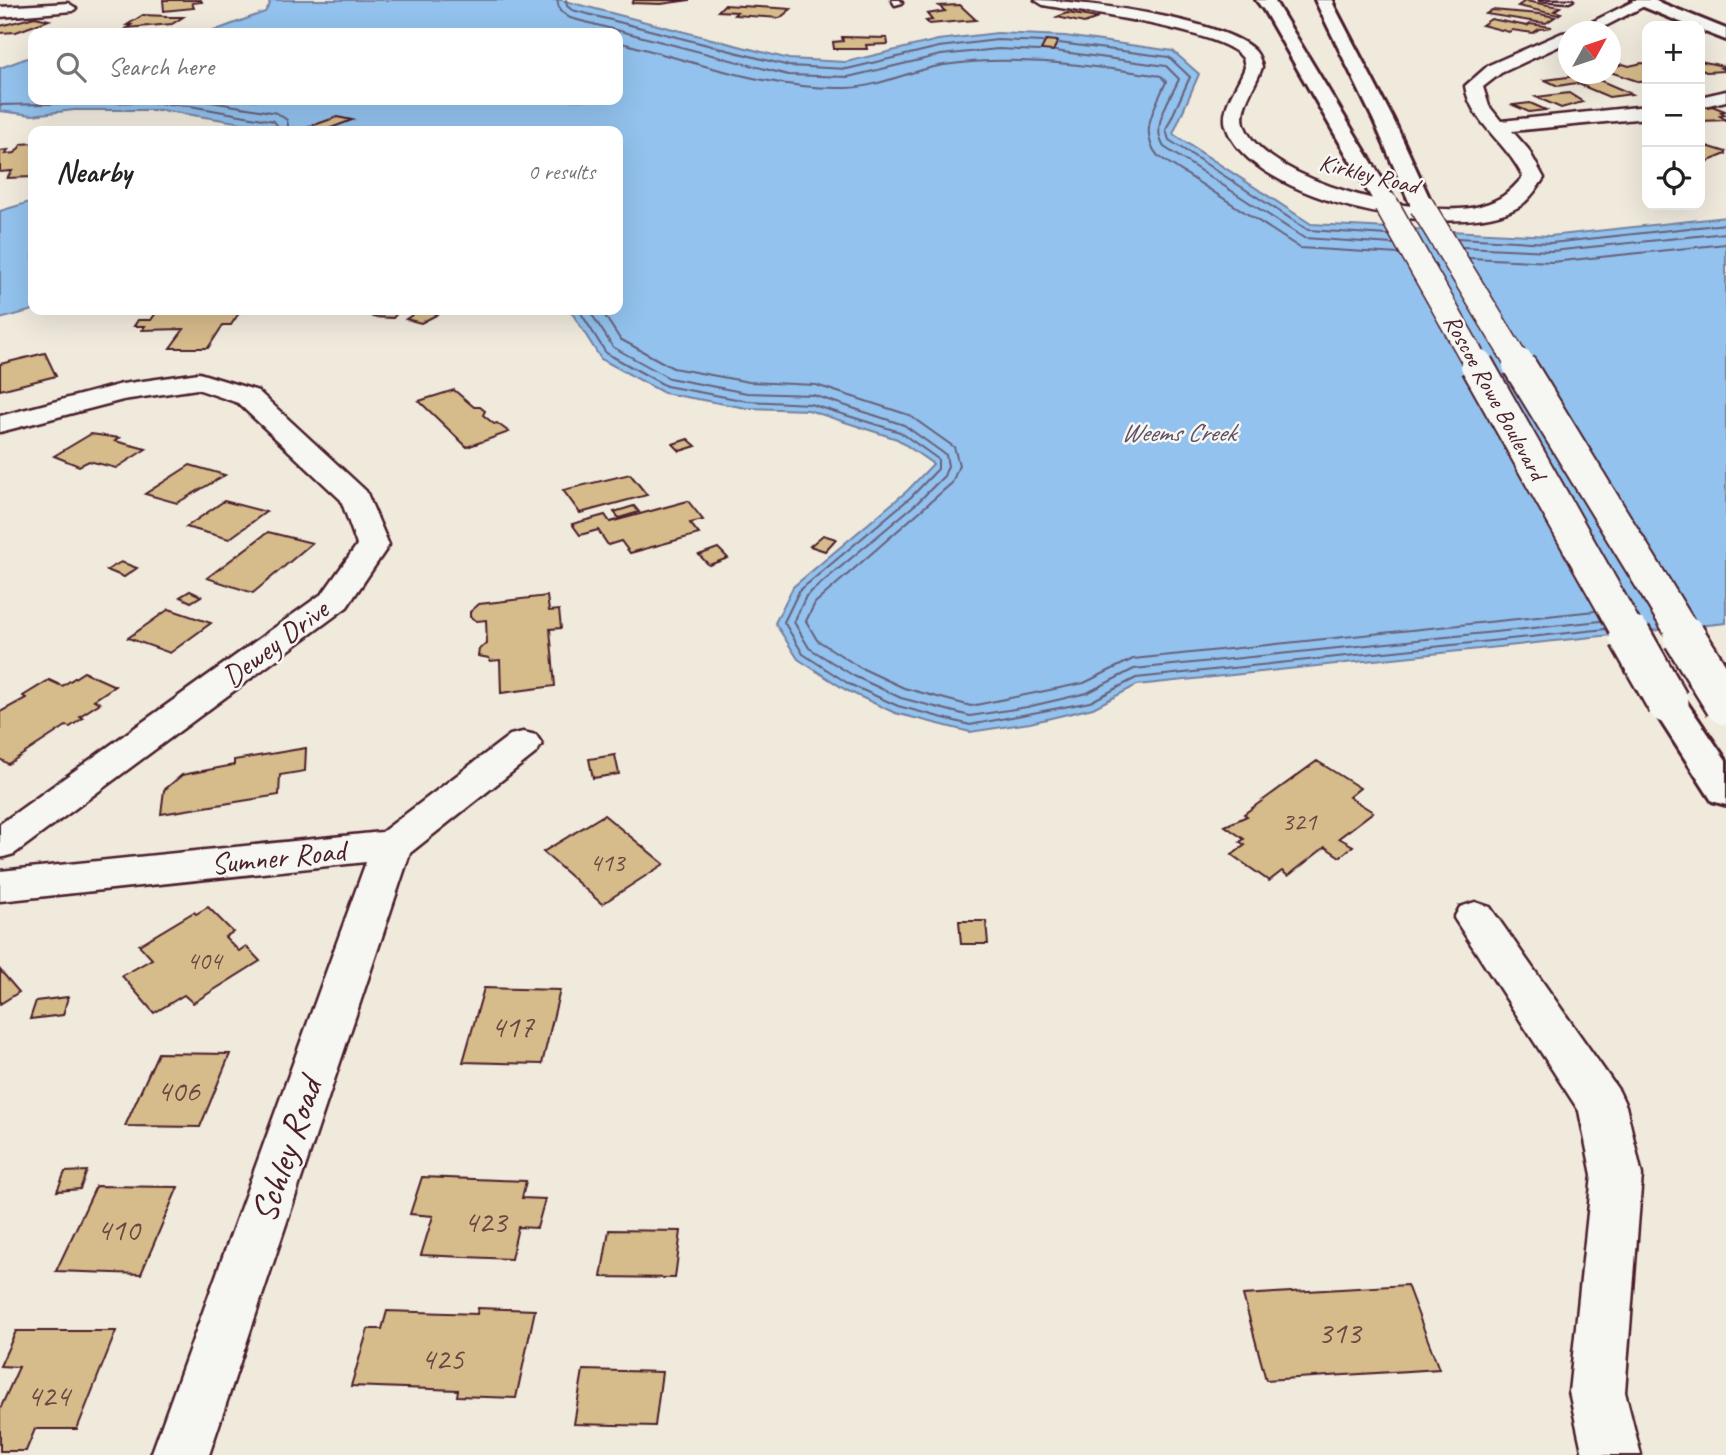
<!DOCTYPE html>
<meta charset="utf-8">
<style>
:root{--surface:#fff;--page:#f2f2f2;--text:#222;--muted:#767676;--line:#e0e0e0}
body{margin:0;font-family:Caveat,sans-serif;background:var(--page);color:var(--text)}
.controls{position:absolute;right:21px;top:21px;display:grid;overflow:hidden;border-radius:14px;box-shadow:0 7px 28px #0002}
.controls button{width:63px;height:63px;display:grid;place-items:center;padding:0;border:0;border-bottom:2px solid var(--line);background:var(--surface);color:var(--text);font:35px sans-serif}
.compass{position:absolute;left:1558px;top:21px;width:63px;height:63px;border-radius:50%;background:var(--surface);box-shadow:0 7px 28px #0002;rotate:50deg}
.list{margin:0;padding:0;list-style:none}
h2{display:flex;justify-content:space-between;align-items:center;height:91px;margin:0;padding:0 28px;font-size:30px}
h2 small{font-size:23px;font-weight:400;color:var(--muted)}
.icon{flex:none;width:38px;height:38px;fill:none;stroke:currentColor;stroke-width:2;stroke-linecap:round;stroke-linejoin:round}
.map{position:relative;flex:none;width:1726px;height:1455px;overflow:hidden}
.search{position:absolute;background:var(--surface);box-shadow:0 7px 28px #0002;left:28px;top:28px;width:595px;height:77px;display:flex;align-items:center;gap:18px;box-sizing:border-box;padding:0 24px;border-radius:14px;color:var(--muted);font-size:26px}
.panel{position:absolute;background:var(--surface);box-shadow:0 7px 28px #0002;left:28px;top:126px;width:595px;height:189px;border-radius:14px}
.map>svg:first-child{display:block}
.water{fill:#92c2ed;stroke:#75819f;stroke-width:2}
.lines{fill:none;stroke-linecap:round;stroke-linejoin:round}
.shore{stroke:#676079;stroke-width:2}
.building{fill:#d6bb8b;stroke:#4a1f2b;stroke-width:2}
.lane-casing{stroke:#4a1f2b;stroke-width:5}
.street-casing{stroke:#4a1f2b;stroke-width:5}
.secondary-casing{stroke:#4a1f2b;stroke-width:6}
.primary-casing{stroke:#4a1f2b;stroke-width:6}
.highway-casing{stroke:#4a1f2b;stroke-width:6}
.lane{fill:#f6f6f2;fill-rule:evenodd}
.street{fill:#f6f6f2;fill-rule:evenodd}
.secondary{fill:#f6f6f2;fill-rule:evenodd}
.primary{fill:#f6f6f2;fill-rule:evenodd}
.highway{fill:#f6f6f2;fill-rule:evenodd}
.primary-bridge-far2-casing{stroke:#4a1f2b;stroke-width:27;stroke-linecap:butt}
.primary-bridge-far1-casing{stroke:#4a1f2b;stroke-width:36;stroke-linecap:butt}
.primary-bridge-casing{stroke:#4a1f2b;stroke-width:46;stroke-linecap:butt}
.primary-bridge-far2{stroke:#f6f6f2;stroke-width:24}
.primary-bridge-far1{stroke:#f6f6f2;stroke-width:32}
.primary-bridge{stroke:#f6f6f2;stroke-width:41}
.labels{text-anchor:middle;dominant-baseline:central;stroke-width:5;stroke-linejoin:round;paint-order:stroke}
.far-street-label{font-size:24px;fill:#4a1f2b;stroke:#f6f6f2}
.far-water-label{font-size:26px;font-style:italic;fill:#605065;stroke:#f6f6f2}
.number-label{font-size:26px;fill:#6d4643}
.street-label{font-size:30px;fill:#4a1f2b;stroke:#f6f6f2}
.near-number-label{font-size:32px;fill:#6d4643}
.near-street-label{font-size:37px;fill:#4a1f2b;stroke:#f6f6f2}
</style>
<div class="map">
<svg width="1726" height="1455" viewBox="0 0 1726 1455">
<rect width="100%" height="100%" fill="#f0eadd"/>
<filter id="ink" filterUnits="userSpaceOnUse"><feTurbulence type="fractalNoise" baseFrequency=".0143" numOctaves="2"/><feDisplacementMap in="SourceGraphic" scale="14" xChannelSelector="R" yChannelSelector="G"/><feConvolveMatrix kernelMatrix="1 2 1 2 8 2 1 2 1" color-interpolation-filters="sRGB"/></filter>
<g filter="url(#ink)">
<g class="water">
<path d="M 268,0 L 561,0 L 789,59 L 846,62 L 938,40 L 997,33 L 1065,36 L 1173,51 L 1199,74 L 1173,134 L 1311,224 L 1550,236 L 1726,217 L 1726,623 L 1137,685 L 1093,708 L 1030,723 L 970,732 L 895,713 L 846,690 L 798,659 L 775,623 L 793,587 L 907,491 L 933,464 L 897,439 L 808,410 L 746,408 L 664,393 L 601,359 L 572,313 L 572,310 L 618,310 L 618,131 L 292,131 L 161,110 L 74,110 L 32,115 L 0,111 L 0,68 L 33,56 L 33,100 L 618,100 L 618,33 L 208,33 L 265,12 L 270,4 Z"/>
<path d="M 33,201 L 33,310 L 0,319 L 0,211 Z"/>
</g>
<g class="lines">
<g class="shore">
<path d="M 557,0 L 560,11 L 570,18 L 788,75 L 848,77 L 941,55 L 998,49 L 1039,51"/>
<path d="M 566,0 L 567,6 L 572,10 L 789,66 L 847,69 L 939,47 L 997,40 L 1043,42"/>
<path d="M 618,42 C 692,61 769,90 846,88 C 880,87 911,70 944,65 C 1016,54 1090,66 1161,76 L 1166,82 C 1155,107 1138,132 1158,156 L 1300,248 L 1399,254"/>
<path d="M 1059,43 L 1169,57 L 1190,77 L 1166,130 L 1169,140 L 1308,230 L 1388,235"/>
<path d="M 1055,51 L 1166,66 L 1179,79 C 1170,100 1150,125 1164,147 L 1304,238 L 1393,244"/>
<path d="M 199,100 L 277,113 L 287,120 L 289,131"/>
<path d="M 0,105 L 142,102 L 190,106 L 274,121 L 281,131"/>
<path d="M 1457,238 L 1551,243 L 1726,224"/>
<path d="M 1463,247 L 1552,251 L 1726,233"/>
<path d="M 1470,258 L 1552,262 L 1726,244"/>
<path d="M 579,310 L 606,353 L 666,386 L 747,401 L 810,404 L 900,432 L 938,459 L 938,469 L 911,497 L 799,591 L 784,622 L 803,654 L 849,684 L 898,706 L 970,725 L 1090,702 L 1136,678 L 1606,629"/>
<path d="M 589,310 L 613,347 L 669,378 L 747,393 L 813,395 L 904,425 L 946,455 L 948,466 L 944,476 L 917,503 L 806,596 L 794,622 L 809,648 L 854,676 L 901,698 L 970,716 L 1027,707 L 1087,693 L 1134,669 L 1601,621"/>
<path d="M 601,310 L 620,339 L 673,368 L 749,382 L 816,385 L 909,415 L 954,447 L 959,465 L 952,483 L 815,603 L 806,621 L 817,640 L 859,667 L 904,688 L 971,706 L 1084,683 L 1133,659 L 1595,611"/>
</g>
</g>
<g class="building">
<path d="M 163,0 L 201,0 L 202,2 L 192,3 L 194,8 L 164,11 Z"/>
<path d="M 634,0 L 690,0 L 661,4 L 632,3 Z"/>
<path d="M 1525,1 L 1560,7 L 1554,11 L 1561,13 L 1558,15 L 1518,6 Z"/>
<path d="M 724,5 L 777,8 L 791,9 L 780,18 L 734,15 L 737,12 L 718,11 Z"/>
<path d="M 960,5 L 976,20 L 929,24 L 926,21 L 932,20 L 927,14 L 945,11 L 939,6 Z"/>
<path d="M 1492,10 L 1540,14 L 1555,17 L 1546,23 L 1537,22 L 1486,14 Z"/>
<path d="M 1067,13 L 1098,18 L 1084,23 L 1057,17 Z"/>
<path d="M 143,15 L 167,16 L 164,17 L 183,17 L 172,24 L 127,28 L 131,25 L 127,25 Z"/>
<path d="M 35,17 L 49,20 L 16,32 L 0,33 L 0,26 Z"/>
<path d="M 1491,19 L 1527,26 L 1530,24 L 1552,27 L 1539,29 L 1533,33 L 1512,30 L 1509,32 L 1482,25 Z"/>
<path d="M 842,37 L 887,38 L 888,44 L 866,45 L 867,49 L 834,49 L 833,42 L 843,41 Z"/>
<path d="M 1046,40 L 1058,41 L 1053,51 L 1041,50 Z"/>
<path d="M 1700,61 L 1723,66 L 1726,68 L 1721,68 L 1726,71 L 1706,72 L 1700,69 Z"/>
<path d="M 1642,63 L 1647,64 L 1647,81 L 1640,82 L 1610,72 L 1610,68 L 1623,64 L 1629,66 Z"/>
<path d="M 1579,74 L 1585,74 L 1632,94 L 1609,97 L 1576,83 L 1558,86 L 1545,80 L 1583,75 Z"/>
<path d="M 1569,93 L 1583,102 L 1561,108 L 1536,97 Z"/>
<path d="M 1530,103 L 1546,110 L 1529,112 L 1513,105 Z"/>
<path d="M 1712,106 L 1725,111 L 1721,112 L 1726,115 L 1720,116 L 1726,120 L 1700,121 L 1700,108 Z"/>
<path d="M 337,117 L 352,120 L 323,131 L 303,129 Z"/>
<path d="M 33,143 L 33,177 L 7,178 L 12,171 L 0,172 L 0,151 L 8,150 L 5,154 L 15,153 L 22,144 Z"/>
<path d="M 1700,144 L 1726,152 L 1726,154 L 1704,163 L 1700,161 Z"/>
<path d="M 173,310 L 241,310 L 231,325 L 223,325 L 208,348 L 170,348 L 184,329 L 142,330 L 145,326 L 134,326 L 138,320 L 151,320 L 156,313 L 171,313 Z"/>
<path d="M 379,310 L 400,310 L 393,318 L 373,317 Z"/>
<path d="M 420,310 L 446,310 L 421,323 L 406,319 Z"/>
<path d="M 45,353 L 56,376 L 0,390 L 0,364 Z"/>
<path d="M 454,390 L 474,407 L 480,407 L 485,411 L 483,415 L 494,424 L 497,423 L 509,432 L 467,447 L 419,401 Z"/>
<path d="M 91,434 L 119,438 L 115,441 L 146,449 L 116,468 L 89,461 L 79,466 L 54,456 Z"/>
<path d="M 688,439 L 696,446 L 680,451 L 673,444 Z"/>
<path d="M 190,465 L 225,475 L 177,503 L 145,494 Z"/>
<path d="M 630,474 L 647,495 L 580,513 L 563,490 Z"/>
<path d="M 224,501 L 266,512 L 229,539 L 186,527 Z"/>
<path d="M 688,501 L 703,520 L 690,523 L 699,534 L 630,553 L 621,541 L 608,545 L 598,530 L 580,535 L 572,524 L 605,515 L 610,522 Z"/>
<path d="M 634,506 L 639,512 L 619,518 L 614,512 Z"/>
<path d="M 268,532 L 312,543 L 253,593 L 207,578 Z"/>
<path d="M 823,535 L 836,539 L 825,551 L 810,546 Z"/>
<path d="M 718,548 L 728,558 L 709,565 L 699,555 Z"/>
<path d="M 121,562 L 137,568 L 124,577 L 107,570 Z"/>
<path d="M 190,591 L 201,596 L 191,602 L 180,597 Z"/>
<path d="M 547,596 L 549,611 L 559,610 L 561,628 L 550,629 L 555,686 L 501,693 L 500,660 L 490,661 L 489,658 L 478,656 L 479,649 L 487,644 L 486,620 L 477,621 L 470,617 L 470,612 L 479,604 Z"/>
<path d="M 169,609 L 211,623 L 170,653 L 128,638 Z"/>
<path d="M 84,672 L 115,686 L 94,700 L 100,703 L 80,716 L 83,718 L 70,727 L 66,726 L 8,764 L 0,759 L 0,712 L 26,698 L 23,696 L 49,680 L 62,686 Z"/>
<path d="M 306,748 L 305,771 L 280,775 L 279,795 L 161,814 L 164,790 L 182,775 L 234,765 L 234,760 Z"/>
<path d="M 615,755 L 619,774 L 593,778 L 589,759 Z"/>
<path d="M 1317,761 L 1360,788 L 1349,797 L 1373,812 L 1339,838 L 1353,846 L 1340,857 L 1325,847 L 1288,876 L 1282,871 L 1269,881 L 1232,855 L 1245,845 L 1240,842 L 1244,839 L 1225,826 L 1247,816 L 1244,814 Z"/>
<path d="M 604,815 L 664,864 L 602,904 L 543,852 Z"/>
<path d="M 208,907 L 233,932 L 225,937 L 239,951 L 246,946 L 260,961 L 193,1003 L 184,995 L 154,1013 L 122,976 L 152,959 L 139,945 L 194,912 L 196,914 Z"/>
<path d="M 959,921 L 986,921 L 988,944 L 961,944 Z"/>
<path d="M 0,970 L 19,992 L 0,1004 Z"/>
<path d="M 484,988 L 560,990 L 542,1064 L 463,1062 Z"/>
<path d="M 68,997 L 63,1015 L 30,1019 L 36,1001 Z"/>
<path d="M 158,1053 L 230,1054 L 200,1127 L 125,1126 Z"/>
<path d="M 87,1171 L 80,1189 L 57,1191 L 65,1172 Z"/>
<path d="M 422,1177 L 526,1181 L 522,1198 L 545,1199 L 537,1228 L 518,1227 L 511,1259 L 421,1255 L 433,1216 L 410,1214 Z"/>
<path d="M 96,1186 L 178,1187 L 141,1274 L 56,1271 Z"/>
<path d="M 609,1230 L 681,1231 L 675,1278 L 601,1277 Z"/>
<path d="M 1407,1285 L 1439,1369 L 1266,1380 L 1243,1295 Z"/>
<path d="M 478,1308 L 535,1310 L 516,1398 L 457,1396 L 458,1390 L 351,1386 L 368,1329 L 382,1329 L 387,1311 L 477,1314 Z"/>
<path d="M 16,1331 L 116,1331 L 77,1429 L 35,1429 L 26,1451 L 0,1451 L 0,1409 L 19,1367 L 0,1366 Z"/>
<path d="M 583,1370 L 662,1372 L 655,1426 L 574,1424 Z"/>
</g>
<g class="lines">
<g class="lane-casing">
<g id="lane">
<path d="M 892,0 L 900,0 L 902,3 L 895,5 Z"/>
<path d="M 1540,0 L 1573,0 L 1569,2 Z"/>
</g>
</g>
<g class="street-casing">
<g id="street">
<path d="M 1035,0 C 1077,0 1230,20 1256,52 C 1259,56 1261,62 1262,67 C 1257,85 1237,108 1245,127 C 1266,182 1427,221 1480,206 C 1501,200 1509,193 1523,177 C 1507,142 1471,123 1465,86 L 1489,65 L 1562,33 L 1570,32 L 1568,42 L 1501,73 L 1483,87 L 1489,106 L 1501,121 L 1647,106 L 1647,118 L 1512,131 L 1528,149 L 1544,178 C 1538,187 1529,200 1520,206 C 1458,245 1248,201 1226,126 C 1220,107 1239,85 1245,67 C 1244,63 1244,59 1242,57 C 1222,30 1080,12 1043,5 Z"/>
<path d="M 1636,0 L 1652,2 L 1594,32 L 1572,32 Z"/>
<path d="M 68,3 L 76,8 L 73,11 L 0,17 L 0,7 Z"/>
<path d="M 1726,91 L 1726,101 L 1700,107 L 1700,97 Z"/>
<path d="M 199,373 L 258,391 L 366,491 L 389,545 L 347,607 L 14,854 L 0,858 L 0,824 L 323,593 L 357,545 L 341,500 L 238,403 L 197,389 L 123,400 L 0,432 L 0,416 L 122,384 Z"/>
<path d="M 523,732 L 536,735 L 542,744 L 536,753 L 410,853 L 209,1455 L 151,1455 L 366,862 L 0,901 L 0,871 L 382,832 L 510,735 Z"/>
<path d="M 1475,902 L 1490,907 L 1619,1091 L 1626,1106 L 1642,1175 L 1625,1392 L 1641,1455 L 1583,1455 L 1569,1392 L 1592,1175 L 1579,1111 L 1454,918 L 1460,907 Z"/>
</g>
</g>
<g class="secondary-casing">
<path id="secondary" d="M 1632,0 L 1654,0 L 1726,29 L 1726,40 L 1700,30 L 1700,26 L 1690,26 L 1634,3 Z"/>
</g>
<g class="primary-casing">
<g id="primary">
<path d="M 1258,0 L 1274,0 L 1397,204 L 1394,209 L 1378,209 L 1375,204 Z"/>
<path d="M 1315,0 L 1331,0 L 1394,121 L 1433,206 L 1430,211 L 1414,211 L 1411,206 L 1374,121 Z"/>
<path d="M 1668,691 L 1681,694 L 1726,760 L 1726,805 L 1712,801 L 1649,703 L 1655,694 Z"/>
</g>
</g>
<g class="highway-casing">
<g id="highway">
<path d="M 1256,0 L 1273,0 L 1277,6 L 1275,9 L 1263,9 Z"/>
<path d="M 1317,0 L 1333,0 L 1334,3 L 1326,8 L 1320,6 Z"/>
</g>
</g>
<use href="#lane" class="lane"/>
<use href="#street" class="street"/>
<use href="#secondary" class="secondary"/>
<use href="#primary" class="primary"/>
<use href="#highway" class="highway"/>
<g class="primary-bridge-far2-casing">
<g id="primary-bridge-far2">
<path d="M 1386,204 L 1478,367"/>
<path d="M 1422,206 L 1520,367"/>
</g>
</g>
<g class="primary-bridge-far1-casing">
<g id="primary-bridge-far1">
<path d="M 1477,365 L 1631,638"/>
<path d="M 1519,365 L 1686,638"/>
</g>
</g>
<g class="primary-bridge-casing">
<g id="primary-bridge">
<path d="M 1630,636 L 1668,703"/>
<path d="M 1684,636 L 1726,704"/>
</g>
</g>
<use href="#primary-bridge-far2" class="primary-bridge-far2"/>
<use href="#primary-bridge-far1" class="primary-bridge-far1"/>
<use href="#primary-bridge" class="primary-bridge"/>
</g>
</g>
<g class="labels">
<g class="far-street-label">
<text transform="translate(1369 174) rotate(14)">Kirkley Road</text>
<text transform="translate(1495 397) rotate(61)">Roscoe Rowe Boulevard</text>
</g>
<g class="far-water-label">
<text x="1178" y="432">Weems Creek</text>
</g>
<g class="number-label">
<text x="1299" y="821">321</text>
<text x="607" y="862">413</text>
<text x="204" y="960">404</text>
</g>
<g class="street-label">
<text transform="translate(275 643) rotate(-37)">Dewey Drive</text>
<text transform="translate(278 857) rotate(-6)">Sumner Road</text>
</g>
<g class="near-number-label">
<text x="512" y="1026">417</text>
<text x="178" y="1090">406</text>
<text x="485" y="1221">423</text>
<text x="118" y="1229">410</text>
<text x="1339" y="1332">313</text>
<text x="442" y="1358">425</text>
<text x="48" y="1395">424</text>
</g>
<g class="near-street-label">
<text transform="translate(286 1150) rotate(-71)">Schley Road</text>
</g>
</g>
</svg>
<div class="controls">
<button>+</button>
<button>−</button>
<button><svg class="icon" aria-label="locate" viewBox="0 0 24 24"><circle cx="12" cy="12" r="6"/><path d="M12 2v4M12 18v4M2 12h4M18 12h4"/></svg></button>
</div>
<svg class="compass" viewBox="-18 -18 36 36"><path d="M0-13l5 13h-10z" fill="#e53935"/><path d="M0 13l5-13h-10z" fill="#767676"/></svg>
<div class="search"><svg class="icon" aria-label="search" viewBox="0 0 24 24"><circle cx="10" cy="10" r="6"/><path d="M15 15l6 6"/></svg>Search here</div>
<section class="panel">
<h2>Nearby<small>0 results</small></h2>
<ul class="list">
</ul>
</section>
</div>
